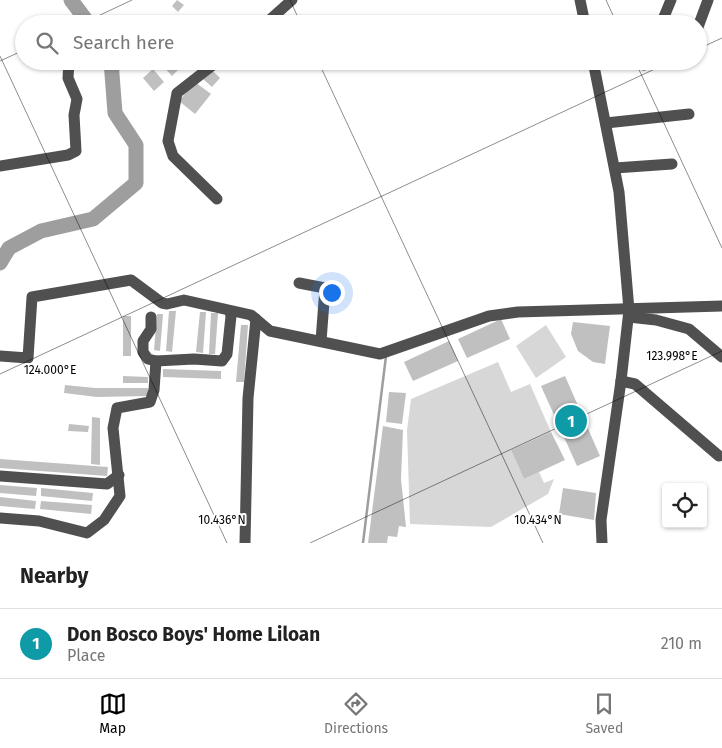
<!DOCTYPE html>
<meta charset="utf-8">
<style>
:root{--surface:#fff;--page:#f2f2f2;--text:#222;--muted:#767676;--line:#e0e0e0;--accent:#000}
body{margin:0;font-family:"Fira Sans",sans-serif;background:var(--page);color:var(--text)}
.controls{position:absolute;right:15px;bottom:15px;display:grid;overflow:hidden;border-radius:5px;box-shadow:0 1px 4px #0004}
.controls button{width:45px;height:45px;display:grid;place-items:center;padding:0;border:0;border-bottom:1px solid var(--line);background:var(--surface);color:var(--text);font:25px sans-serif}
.you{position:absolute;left:331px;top:292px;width:18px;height:18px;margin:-12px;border:4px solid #fff;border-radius:50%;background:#1a73e8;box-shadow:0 0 0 8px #1a73e833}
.badge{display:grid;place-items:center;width:32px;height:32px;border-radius:50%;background:var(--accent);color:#fff;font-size:16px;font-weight:700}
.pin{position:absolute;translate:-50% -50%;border:2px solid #fff;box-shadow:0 1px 5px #0006}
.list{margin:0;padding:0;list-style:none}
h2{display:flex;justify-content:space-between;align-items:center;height:65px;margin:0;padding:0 20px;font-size:21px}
h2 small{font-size:16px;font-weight:400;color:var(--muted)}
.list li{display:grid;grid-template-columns:32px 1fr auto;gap:15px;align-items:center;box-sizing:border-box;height:70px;padding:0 20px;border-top:1px solid var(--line)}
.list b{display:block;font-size:19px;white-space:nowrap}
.list p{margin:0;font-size:16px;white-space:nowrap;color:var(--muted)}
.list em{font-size:16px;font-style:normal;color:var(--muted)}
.icon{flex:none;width:28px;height:28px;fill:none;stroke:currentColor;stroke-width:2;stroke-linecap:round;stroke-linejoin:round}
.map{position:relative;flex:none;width:722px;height:543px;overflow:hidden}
.search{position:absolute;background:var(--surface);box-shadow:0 1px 4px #0004;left:15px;right:15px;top:15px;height:55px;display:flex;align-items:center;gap:12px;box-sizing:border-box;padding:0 18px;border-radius:28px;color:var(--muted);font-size:19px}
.sheet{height:135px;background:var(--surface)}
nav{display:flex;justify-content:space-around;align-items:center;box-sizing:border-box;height:70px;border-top:1px solid var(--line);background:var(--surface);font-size:14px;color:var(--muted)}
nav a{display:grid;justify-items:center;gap:2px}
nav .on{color:var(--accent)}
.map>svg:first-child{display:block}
.green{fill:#d7d7d7}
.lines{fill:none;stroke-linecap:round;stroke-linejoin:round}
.stream{stroke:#9e9e9e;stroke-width:2.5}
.river{stroke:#9e9e9e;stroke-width:15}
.building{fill:#c0c0c0}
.minor{stroke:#505050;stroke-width:11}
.ticks{fill:none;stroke:#000;stroke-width:1;stroke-opacity:0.45}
.ticks-label{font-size:12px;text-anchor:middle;fill:#000;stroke:#fff;stroke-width:4;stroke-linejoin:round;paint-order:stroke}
</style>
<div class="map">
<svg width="722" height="543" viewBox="0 0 722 543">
<rect width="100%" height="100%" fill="#fff"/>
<g class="green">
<path d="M 546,325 L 566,357 L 536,378 L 516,346 Z"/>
<path d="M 498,362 L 511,392 L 530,384 L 551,432 L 511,450 L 524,479 L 539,472 L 544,483 L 554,479 L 548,494 L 491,527 L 410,524 L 407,430 L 411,399 Z"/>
</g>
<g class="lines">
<path class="stream" d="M 363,543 L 386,356"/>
<g class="river">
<path d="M 71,0 L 89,24"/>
<path d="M 0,263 L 9,248 L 41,231 L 93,219 L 136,183 L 136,145 L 115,113 L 111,61"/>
</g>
</g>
<g class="building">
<path d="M 177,0 L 184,5 L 178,12 L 172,6 Z"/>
<path d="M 165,61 L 170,61 L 178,70 L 172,76 L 161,64 Z"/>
<path d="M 153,69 L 164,82 L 154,91 L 143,78 Z"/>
<path d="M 211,69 L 220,78 L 212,87 L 203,79 Z"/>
<path d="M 195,82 L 211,94 L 195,114 L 179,101 Z"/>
<path d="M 169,311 L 176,311 L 172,352 L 166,351 Z"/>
<path d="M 200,312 L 206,312 L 203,353 L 196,352 Z"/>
<path d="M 211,313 L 218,313 L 215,354 L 209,354 Z"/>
<path d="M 157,314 L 163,314 L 160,351 L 154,350 Z"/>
<rect x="123" y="316" width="8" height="40"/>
<path d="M 501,319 L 510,339 L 467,358 L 458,339 Z"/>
<path d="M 573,322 L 610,326 L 605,364 L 593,362 L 578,351 L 571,334 Z"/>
<path d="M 241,325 L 248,325 L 244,382 L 236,382 Z"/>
<path d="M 449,341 L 458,361 L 413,381 L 404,362 Z"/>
<path d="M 163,369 L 221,371 L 221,379 L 163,377 Z"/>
<path d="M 123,376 L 148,377 L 148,383 L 123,383 Z"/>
<path d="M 565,376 L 600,456 L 577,466 L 541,386 Z"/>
<path d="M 65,385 L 95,388 L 148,388 L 149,396 L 97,397 L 64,393 Z"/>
<path d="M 389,392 L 406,393 L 402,424 L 386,422 Z"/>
<path d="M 92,417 L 100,418 L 100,465 L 91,464 Z"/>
<path d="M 69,424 L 89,426 L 88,432 L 68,431 Z"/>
<path d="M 383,426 L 403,430 L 401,479 L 406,527 L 399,526 L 397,537 L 388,536 L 387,543 L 368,543 Z"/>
<path d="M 551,432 L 565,460 L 524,479 L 511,450 Z"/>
<path d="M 0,459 L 108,467 L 107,476 L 0,468 Z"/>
<path d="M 0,485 L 37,488 L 36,496 L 0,493 Z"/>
<path d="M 41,488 L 93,493 L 92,501 L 41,496 Z"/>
<path d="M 563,488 L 596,493 L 594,520 L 559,514 Z"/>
<path d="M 0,497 L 36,501 L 35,509 L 0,506 Z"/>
<path d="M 41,501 L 92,505 L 91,514 L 40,509 Z"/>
</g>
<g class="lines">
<g class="minor">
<path d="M 580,0 L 585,24"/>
<path d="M 265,24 L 292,0"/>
<path d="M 661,24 L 671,0"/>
<path d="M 698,27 L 708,0"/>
<path d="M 593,61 L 619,192 L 629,310 L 621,381 L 601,520 L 602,543"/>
<path d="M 685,62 L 686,61"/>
<path d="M 644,65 L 646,61"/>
<path d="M 606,123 L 689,114"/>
<path d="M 0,166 L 68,155 L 76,151 L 74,115 L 77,99 L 68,78 L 69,61"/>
<path d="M 615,168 L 672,164"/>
<path d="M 217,199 L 173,156 L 168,141 L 177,93 L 218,61"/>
<path d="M 299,283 L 325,288 L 321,341"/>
<path d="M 151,317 L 151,329 L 143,341 L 143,352 L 148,359 L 156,361 L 194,359 L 222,361 L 227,354 L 231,316 L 230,312"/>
<path d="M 629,317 L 656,320 L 689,329 L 722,357"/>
<path d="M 0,356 L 28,358 L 32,297 L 131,280 L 162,303 L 167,304 L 184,300 L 251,315 L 270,331 L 380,354 L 489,316 L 518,312 L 722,306"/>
<path d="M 621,381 L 635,384 L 719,456"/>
<path d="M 0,476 L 107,484 L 119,475"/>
<path d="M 0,518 L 39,521 L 87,533 L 104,520 L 120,496 L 113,428 L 117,408 L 150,402 L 154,390 L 156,361"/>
<path d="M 245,543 L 248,398 L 256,319"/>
</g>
</g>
<path class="ticks" d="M 290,0 L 301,24M 606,0 L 617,24M 81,24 L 132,0M 698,49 L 722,38M 0,56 L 227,543M 0,61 L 24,50M 318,61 L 543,543M 635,61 L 722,248M 0,374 L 672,61M 310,543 L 722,351"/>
<g class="ticks-label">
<text x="672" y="360">123.998°E</text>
<text x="50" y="374">124.000°E</text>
<text x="222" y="524">10.436°N</text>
<text x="538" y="524">10.434°N</text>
</g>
</svg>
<div class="controls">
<button><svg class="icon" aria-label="locate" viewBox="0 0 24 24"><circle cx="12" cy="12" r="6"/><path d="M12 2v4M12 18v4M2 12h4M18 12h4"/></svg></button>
</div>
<div class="you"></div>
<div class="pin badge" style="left:571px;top:421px;background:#0f9aa8">1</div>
<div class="search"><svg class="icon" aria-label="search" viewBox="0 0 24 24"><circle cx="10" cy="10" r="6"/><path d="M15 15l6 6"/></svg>Search here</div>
</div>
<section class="sheet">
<h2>Nearby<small></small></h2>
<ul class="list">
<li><span class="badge" style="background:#0f9aa8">1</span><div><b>Don Bosco Boys' Home Liloan</b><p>Place</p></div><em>210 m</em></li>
</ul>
</section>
<nav>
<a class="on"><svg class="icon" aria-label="map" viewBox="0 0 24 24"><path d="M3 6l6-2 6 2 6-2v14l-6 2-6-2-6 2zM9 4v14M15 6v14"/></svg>Map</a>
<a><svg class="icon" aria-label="directions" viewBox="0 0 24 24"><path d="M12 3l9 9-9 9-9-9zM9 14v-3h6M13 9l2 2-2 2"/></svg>Directions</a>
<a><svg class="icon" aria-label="saved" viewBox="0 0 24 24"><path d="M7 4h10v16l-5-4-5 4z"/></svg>Saved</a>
</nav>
